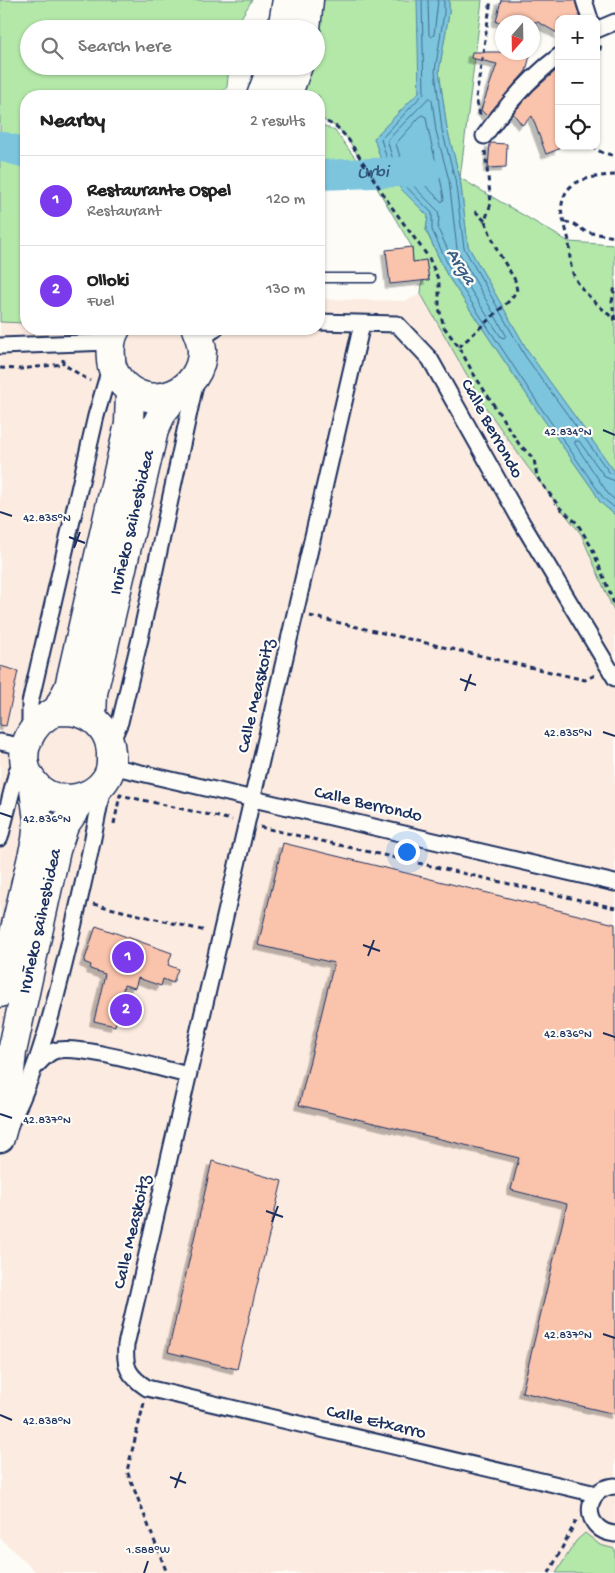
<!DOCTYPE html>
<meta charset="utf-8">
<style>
:root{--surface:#fff;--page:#f6f6f6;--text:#222;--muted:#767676;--line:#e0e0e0;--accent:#7c3aed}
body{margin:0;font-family:"Gochi Hand",sans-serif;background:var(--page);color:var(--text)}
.controls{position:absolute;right:15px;top:15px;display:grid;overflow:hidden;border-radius:10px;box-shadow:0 1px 4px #0004}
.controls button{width:45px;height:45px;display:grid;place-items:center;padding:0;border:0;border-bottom:1px solid var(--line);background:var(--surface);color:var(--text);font:25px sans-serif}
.compass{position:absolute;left:495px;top:15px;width:45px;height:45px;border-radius:50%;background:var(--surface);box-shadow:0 1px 4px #0004;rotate:200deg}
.you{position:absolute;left:406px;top:851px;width:18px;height:18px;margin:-12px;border:4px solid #fff;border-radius:50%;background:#1a73e8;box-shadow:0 0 0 8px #1a73e833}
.badge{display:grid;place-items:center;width:32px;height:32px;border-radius:50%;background:var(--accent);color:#fff;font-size:16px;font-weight:700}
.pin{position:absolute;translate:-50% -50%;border:2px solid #fff;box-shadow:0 1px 5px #0006}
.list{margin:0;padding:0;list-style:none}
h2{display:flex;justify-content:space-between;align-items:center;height:65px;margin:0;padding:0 20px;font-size:21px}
h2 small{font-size:16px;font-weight:400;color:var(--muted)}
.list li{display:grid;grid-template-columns:32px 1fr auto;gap:15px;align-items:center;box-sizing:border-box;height:90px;padding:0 20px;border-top:1px solid var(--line)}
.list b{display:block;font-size:19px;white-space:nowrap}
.list p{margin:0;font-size:16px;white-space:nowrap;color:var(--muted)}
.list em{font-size:16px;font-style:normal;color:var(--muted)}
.icon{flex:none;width:28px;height:28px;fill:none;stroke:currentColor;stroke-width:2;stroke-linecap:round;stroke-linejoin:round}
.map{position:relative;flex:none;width:615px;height:1573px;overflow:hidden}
.search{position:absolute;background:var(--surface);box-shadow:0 1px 4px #0004;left:20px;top:20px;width:305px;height:55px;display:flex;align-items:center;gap:12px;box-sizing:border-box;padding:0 18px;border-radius:28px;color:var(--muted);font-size:19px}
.panel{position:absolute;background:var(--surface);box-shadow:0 1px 4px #0004;left:20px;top:90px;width:305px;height:245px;border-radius:20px}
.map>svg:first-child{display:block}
.built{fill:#fcebe0}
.green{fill:#b4e8a9;stroke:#688c84}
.water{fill:#7cc5dd;stroke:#5589aa}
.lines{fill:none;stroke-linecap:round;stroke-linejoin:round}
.shore{stroke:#426b91;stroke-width:1}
.river{stroke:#7cc5dd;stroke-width:30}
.building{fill:#fac3ac;stroke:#1b2f5e;filter:url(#shadow)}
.lane-casing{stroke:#1b2f5e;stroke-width:11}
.street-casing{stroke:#1b2f5e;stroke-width:19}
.highway-casing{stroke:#1b2f5e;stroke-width:31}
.path{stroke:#1b2f5e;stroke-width:3;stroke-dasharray:5 4;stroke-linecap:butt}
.lane{stroke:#fdfcf7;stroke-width:8}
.street{stroke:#fdfcf7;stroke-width:15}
.highway{stroke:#fdfcf7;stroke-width:28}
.ticks{fill:none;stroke:#1b2f5e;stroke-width:2}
.labels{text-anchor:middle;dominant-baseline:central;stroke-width:4.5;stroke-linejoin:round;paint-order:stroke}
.street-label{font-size:18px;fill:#1b2f5e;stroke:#fdfcf7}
.water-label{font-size:19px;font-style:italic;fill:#385c84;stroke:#fdfcf7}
.ticks-label{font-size:12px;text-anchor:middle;fill:#1b2f5e;stroke:#fdfcf7;stroke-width:4.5;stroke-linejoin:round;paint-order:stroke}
</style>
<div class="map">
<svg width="615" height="1573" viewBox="0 0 615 1573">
<defs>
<filter id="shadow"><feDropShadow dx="-4.5" dy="4.5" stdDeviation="0" flood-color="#0004"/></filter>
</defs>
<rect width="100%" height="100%" fill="#fdfcf7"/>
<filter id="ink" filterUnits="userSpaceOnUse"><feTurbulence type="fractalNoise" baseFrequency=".02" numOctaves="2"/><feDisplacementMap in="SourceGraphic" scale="10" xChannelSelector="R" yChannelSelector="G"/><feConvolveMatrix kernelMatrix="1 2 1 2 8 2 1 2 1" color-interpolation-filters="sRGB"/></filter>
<g filter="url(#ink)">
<path class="built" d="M 0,289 L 26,290 L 26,329 L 319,329 L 319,299 L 405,301 L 421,294 L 484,405 L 527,466 L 581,534 L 615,614 L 615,1549 L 576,1541 L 556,1573 L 37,1573 L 0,1538 Z"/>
<g class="green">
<path d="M 0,0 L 252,0 L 234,29 L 29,29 L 29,66 L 229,66 L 227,87 L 220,96 L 26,96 L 25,323 L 0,322 Z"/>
<path d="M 323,0 L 418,0 L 419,92 L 374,138 L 385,172 L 428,216 L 426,231 L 447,275 L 537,410 L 594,491 L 600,502 L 615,515 L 615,614 L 581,534 L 527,466 L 484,405 L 421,294 L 422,281 L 429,280 L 426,260 L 413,262 L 412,247 L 348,139 L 337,127 L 319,118 L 319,96 L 296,96 L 310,66 L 316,66 L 316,46 Z"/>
<path d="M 449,0 L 482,0 L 460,178 L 569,242 L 615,245 L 615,472 L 529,353 L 468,246 L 460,178 L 447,129 L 439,71 L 449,13 Z"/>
<path d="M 319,123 L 335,131 L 365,171 L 319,172 Z"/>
<path d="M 585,1533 L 600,1545 L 615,1549 L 615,1573 L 556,1573 L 576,1541 Z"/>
</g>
<path class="water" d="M 417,0 L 449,0 L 449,13 L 439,71 L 447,129 L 460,178 L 468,246 L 529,353 L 615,472 L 615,515 L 600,502 L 594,491 L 537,410 L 447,275 L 426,230 L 428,216 L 385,173 L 374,138 L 419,92 Z"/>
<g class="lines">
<g class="shore">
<path d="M 422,0 L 424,93 L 381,139 L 390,170 L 432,213 L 432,230 L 452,273 L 541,408 L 604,499 L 615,508"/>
<path d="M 428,0 L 429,35 L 431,37 L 434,35 L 438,0"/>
<path d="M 444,0 L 444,13 L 435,71 L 442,130 L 455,179 L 464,248 L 525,356 L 609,472 L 615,474"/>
<path d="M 429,98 L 432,100 L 436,131 L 449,180 L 457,249 L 506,335 L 504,338 L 501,337 L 457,269 L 438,229 L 439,217 L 438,211 L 395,167 L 388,143 L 388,140 Z"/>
<path d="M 422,115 L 426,117 C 430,145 440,171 444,199 L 442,202 L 402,163 L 396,144 Z"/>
<path d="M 615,481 L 605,477 L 579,441 L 575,441 L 575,444 L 609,495 L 615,500"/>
</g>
<g class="river">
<path d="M 0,146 L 26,153"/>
<path id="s1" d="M 319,175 L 426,171"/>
</g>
</g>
<g class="building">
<path d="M 501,0 L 575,0 L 580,19 L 559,19 L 559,34 L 538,22 L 496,22 Z"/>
<path d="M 472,52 L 531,52 L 526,71 L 487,116 L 481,110 L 497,64 L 471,58 Z"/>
<path d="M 559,68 L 559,149 L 546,154 L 532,116 L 522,125 L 513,113 L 534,90 Z"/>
<path d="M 490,143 L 507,144 L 506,167 L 488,168 Z"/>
<path d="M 412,247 L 413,262 L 426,260 L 429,280 L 390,284 L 386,250 Z"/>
<path d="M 0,666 L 18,671 L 6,726 L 0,725 Z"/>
<path d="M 283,843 L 615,924 L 615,1414 L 522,1392 L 567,1204 L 511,1190 L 519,1158 L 299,1105 L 334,963 L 258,945 Z"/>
<path d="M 96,926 L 172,953 L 168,965 L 178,969 L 173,983 L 163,979 L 161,986 L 138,978 L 135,988 L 124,985 L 115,1026 L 94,1021 L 105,974 L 90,969 L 91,965 L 84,962 Z"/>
<path d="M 212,1161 L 282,1181 L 237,1369 L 168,1352 Z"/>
</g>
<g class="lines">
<g class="lane-casing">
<path id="lane" d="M 319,278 L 372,278"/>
</g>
<g class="street-casing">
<g id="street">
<path d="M 584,0 L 590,19"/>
<path d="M 596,30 L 615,22"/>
<path d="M 484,136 C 505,107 529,78 559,56"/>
<path d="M 319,322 L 397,324 L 430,359 L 522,523 L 615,678"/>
<path d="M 362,324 L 126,1345 C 124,1368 129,1376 147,1388 L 596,1494"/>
<path d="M 200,339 L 215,329"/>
<path d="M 0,346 L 110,342"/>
<path d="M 30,734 L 30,703 L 96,416 L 111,365"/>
<path d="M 0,742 L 25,747"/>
<path d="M 111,743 L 120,722 L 140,639 L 196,380"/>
<path d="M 111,766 L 615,883"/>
<path d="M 0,838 L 17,771 L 25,764"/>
<path d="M 36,1066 C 41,1061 46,1054 54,1051 C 77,1043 161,1069 188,1075"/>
<path d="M 12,1120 C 41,1062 56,999 71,936 C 83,885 95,835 103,784"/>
<path d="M 615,1486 C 582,1488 582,1531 615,1534"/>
</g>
</g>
<g class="highway-casing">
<g id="highway">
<path d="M 282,29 L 287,0"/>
<path d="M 306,29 L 309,0"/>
<path d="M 261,96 L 272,66"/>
<path d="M 287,96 L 298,66"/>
<path d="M 116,329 C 110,338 110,348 111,359 C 111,369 117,378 124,385 C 153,413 202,391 202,351 C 202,343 199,336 196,329"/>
<path d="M 57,711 L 69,687 L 129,424 L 130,391"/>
<path d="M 57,711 C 64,711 73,711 80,713 C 98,718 110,734 111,752 C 111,761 112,769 107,777 C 92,803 51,807 33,782 C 13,756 30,722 57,711 Z"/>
<path id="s2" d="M 92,718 L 93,693 L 154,430 L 163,411 L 178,393"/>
<path d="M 0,993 L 36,840 L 38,820 L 33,782"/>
<path id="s3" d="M 0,1138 L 5,1120 L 12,1052 L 56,850 L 64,826 L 84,797"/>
</g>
</g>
<g class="path">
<path d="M 596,68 L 601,44"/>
<path d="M 480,115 L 476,98 L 491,0"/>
<path d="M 319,118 L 337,127 L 348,139 L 391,206 L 429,258 L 439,281 L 439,308 L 444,327 L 459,347 L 473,373 L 519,444 L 534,459 L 537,477 L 560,508 L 577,523 L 592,548 L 615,606"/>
<path d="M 591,146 L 601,152 L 615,156"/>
<path d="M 615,175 C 605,175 582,178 574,184 C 564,190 560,205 562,215 C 564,223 567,232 569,241 C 570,254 569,266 575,278 C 584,295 601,307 615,320"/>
<path d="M 475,211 L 485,221"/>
<path d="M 565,222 L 574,224 L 586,232 L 615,237"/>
<path d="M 615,320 L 612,302 L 615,286"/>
<path d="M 459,347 L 508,302 L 517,291 L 515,280 L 497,250 L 485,221 L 491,203 L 485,151"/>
<path d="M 63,359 L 63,364 L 90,381"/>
<path d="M 0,368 L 20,369 L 63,364"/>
<path d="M 310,616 L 585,680 L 595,675"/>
<path d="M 114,824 L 120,795 L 232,820"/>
<path d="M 260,827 L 615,908"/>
<path d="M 93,904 L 206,931"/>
<path d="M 144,1403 L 127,1471 L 167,1573"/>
<path d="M 549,1573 L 577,1519"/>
</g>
<use href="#lane" class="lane"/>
<use href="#street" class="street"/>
<use href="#highway" class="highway"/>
</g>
</g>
<path class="ticks" d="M 603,430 L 615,435M 0,512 L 12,516M 69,537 L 85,543M 74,548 L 80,532M 460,679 L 476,685M 465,691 L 471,674M 603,732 L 615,736M 0,813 L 12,817M 363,945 L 380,951M 368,956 L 374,940M 603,1033 L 615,1037M 0,1114 L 12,1118M 266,1211 L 283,1217M 272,1222 L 278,1206M 603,1334 L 615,1338M 0,1415 L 12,1420M 170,1477 L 186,1483M 175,1488 L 181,1472M 144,1573 L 148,1561"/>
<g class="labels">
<g class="street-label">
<text transform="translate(491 429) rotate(61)">Calle Berrondo</text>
<text stroke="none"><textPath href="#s2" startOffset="200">Iruñeko saihesbidea</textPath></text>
<text transform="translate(257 696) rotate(-77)">Calle Measkoitz</text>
<text transform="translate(368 805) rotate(13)">Calle Berrondo</text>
<text stroke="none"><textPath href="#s3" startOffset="221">Iruñeko saihesbidea</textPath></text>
<text transform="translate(133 1232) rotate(-77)">Calle Measkoitz</text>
<text transform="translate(376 1423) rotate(13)">Calle Etxarro</text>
</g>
<g class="water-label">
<text stroke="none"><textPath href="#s1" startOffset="54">Urbi</textPath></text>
<text transform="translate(460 267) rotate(58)">Arga</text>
</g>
</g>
<g class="ticks-label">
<text x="568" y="435">42.834°N</text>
<text x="47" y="521">42.835°N</text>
<text x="568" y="736">42.835°N</text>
<text x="47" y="822">42.836°N</text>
<text x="568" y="1037">42.836°N</text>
<text x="47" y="1123">42.837°N</text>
<text x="568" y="1338">42.837°N</text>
<text x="47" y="1424">42.838°N</text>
<text x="148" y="1553">1.588°W</text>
</g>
</svg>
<div class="controls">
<button>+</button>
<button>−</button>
<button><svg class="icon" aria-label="locate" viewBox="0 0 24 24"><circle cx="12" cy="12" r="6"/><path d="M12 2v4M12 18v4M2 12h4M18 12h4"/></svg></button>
</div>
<svg class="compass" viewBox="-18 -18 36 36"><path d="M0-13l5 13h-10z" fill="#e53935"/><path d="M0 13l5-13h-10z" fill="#767676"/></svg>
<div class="you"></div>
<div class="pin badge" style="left:128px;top:957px">1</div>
<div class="pin badge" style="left:126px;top:1010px">2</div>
<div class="search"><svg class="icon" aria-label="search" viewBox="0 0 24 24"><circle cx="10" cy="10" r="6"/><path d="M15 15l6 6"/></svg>Search here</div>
<section class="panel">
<h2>Nearby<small>2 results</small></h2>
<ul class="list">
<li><span class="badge">1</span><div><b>Restaurante Ospel</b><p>Restaurant</p></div><em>120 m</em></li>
<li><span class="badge">2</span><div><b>Olloki</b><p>Fuel</p></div><em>130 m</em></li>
</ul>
</section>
</div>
